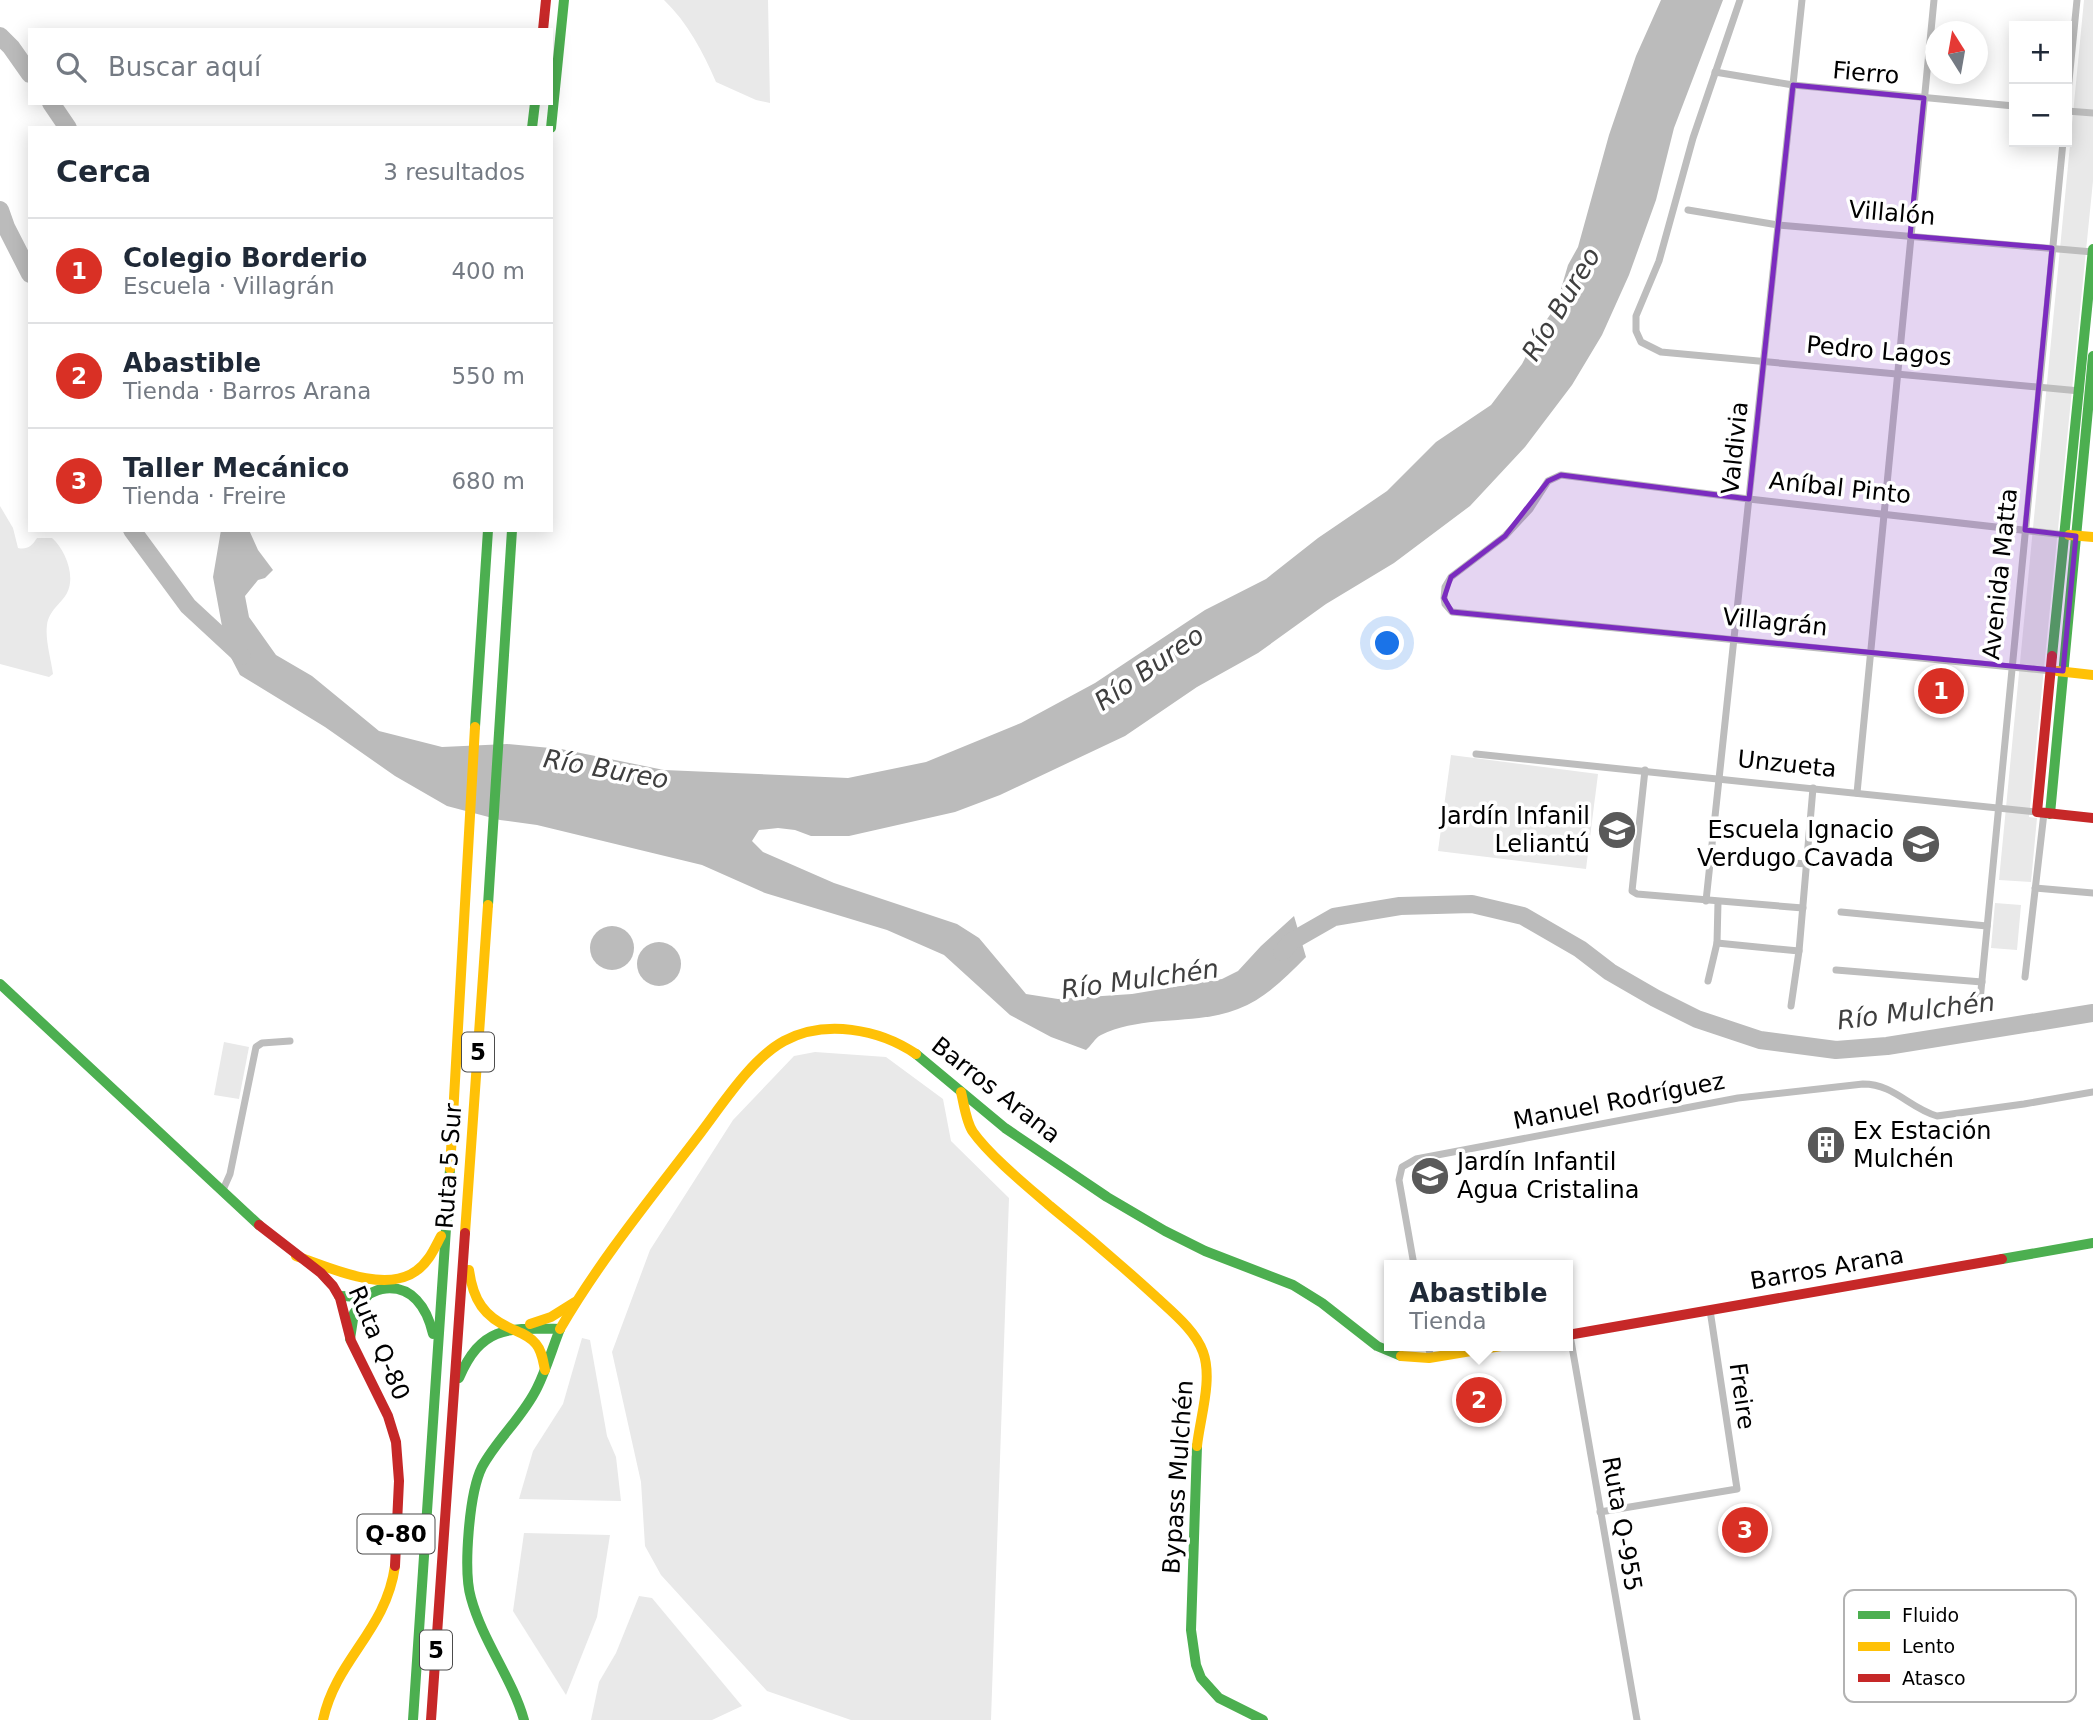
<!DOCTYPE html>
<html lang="es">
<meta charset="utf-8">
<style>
:root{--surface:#fff;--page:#f2f2f3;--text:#1f2937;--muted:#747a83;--line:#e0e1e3;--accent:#d93025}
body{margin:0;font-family:"DejaVu Sans",sans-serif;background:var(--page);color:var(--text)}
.controls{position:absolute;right:21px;top:21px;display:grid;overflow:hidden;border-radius:0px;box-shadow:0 4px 18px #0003}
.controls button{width:63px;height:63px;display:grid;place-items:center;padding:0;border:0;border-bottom:2px solid var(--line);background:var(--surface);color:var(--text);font:35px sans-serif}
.compass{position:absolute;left:1925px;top:21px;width:63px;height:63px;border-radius:50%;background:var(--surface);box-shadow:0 4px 18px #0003;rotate:349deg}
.you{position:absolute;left:1388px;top:644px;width:24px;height:24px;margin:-18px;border:5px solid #fff;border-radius:50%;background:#1a73e8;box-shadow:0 0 0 10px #1a73e833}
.badge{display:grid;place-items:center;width:46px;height:46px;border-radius:50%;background:var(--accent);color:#fff;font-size:23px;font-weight:700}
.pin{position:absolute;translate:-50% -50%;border:4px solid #fff;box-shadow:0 2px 7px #0006}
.popup{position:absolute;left:1384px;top:1260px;width:189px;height:91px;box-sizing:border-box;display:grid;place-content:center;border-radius:0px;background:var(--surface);filter:drop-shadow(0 2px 5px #0005);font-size:23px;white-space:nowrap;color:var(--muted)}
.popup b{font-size:26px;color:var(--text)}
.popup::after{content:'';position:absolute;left:50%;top:100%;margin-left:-14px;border:14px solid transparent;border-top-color:var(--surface)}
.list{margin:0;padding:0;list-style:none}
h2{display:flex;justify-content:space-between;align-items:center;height:91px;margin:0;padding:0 28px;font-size:30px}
h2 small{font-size:23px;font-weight:400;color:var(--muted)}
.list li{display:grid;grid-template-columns:46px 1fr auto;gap:21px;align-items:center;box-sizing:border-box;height:105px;padding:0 28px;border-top:2px solid var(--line)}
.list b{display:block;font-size:26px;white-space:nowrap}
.list p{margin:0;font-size:23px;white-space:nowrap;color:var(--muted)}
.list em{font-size:23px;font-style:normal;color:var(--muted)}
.icon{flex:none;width:38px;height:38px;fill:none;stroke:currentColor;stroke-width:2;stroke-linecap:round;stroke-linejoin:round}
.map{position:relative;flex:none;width:2093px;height:1720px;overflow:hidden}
.search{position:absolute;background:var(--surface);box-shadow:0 4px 18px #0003;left:28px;top:28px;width:525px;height:77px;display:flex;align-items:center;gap:18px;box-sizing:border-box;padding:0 24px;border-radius:0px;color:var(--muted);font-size:26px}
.panel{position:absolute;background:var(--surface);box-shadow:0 4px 18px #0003;left:28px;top:126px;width:525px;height:406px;border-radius:0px}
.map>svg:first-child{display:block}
.green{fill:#e9e9e9}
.water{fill:#bbb}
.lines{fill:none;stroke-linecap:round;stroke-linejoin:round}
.river{stroke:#bbb;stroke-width:18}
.street{stroke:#bdbdbd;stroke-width:7}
.fast{stroke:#4caf50;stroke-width:10}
.slow{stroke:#ffc107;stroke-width:10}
.jam{stroke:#c62828;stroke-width:10}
.marked{fill:#7b2cbf;fill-opacity:0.2;stroke:#7b2cbf;stroke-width:5;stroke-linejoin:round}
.labels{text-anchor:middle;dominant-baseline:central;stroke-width:7;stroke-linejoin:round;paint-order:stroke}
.shield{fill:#fff;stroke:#4c4c4c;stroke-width:2}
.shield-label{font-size:23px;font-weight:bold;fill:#000}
.street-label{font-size:24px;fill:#000;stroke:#fff}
.poi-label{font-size:24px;fill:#000;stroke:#fff;text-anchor:end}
.water-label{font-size:26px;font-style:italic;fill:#3f3f3f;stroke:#fff}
.key{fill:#fff;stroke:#b2b2b2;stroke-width:2}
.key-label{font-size:19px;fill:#000}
</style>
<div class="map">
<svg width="2093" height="1720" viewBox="0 0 2093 1720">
<rect width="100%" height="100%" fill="#fff"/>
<g class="green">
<path d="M 664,0 L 768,0 L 770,103 L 756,100 L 716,82 C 703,52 688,23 664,0 Z"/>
<path d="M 2084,0 L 2093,0 L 2093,181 L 2029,817 L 2037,818 L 2031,882 L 1999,880 Z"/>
<path d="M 0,506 L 13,528 L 18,548 C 27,550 32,546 37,538 L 52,538 C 65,549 76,576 67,593 C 61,604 49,610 47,625 C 45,640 51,659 53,674 L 49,677 L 0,664 Z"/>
<path d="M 1451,755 L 1598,774 L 1586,869 L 1438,851 Z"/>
<path d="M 1995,903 L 2021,905 L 2017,950 L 1991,948 Z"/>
<path d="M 224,1042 L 249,1047 L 239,1099 L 214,1095 Z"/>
<path d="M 815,1052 L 886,1057 L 943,1099 L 951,1141 L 1009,1198 L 991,1720 L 851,1720 L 767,1691 L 661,1575 L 645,1546 L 641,1482 L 612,1352 L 650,1250 L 733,1120 L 794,1056 Z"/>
<path d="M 582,1338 L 590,1340 L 607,1436 L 616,1457 L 621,1501 L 519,1499 L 533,1451 L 563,1404 Z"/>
<path d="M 524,1533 L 610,1535 L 597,1617 L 566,1695 L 513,1611 Z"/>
<path d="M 639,1596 L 652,1598 L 742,1706 L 712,1720 L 591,1720 L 599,1682 L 616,1653 Z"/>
</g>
<g class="water">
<path d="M 1661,0 L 1723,0 L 1674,128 L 1656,200 L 1629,275 L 1602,335 L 1572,385 L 1525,447 L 1470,506 L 1394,563 L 1326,604 L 1258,653 L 1197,687 L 1125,736 L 1000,795 L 955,812 L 849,836 L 811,836 L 795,830 L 778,828 L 759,830 L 752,841 L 763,852 L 834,883 L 957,924 L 979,938 L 1026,994 L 1058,999 L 1132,994 L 1222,979 L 1238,971 L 1261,946 L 1294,916 L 1306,957 C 1285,978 1266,998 1238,1009 C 1196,1026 1144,1014 1101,1035 C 1095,1038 1091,1046 1086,1050 L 1051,1037 L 1010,1015 L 944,955 L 887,930 L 765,893 L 702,865 L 537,825 L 500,820 L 447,806 L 395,776 L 325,727 L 240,675 L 226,648 L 213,577 L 221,530 L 249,530 L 258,550 L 273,570 L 265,578 L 258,580 L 245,596 L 249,617 L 276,655 L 312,676 L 379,731 L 442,747 L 507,744 L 561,749 L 664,770 L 848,778 L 926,762 L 1021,723 L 1095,683 L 1205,610 L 1266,579 L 1318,538 L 1387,491 L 1436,442 L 1491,405 L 1522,364 L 1539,331 L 1556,306 L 1568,265 L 1578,247 L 1609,135 L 1636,56 Z"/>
<circle cx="612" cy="948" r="22"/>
<circle cx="659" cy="964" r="22"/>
</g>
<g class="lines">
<g class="river">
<path d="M 0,36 L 11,47 L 30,74"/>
<path d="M 51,103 L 68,128"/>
<path d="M 0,210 L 6,227 L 30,274"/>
<path d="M 132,530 L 188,606 L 242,656"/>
<path d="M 1282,952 L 1292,941 L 1334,917 L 1400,906 L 1472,904 L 1523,916 L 1580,949 L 1610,972 L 1655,998 L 1697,1019 L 1760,1040 L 1836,1050 L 1887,1046 L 2093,1013"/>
</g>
<g class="street">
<path d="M 1740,0 L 1693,138 L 1659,261 L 1636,316 L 1636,331 L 1641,342 L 1661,352 L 2080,391"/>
<path d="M 1715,72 L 1793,85 L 2014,106"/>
<path d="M 2067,101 L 2077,0"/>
<path d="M 2067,111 L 2093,113"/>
<path d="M 1688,210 L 1778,225 L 2093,252"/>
<path d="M 2052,671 L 1452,612 L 1445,604 L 1444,598 L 1445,587 L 1451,577 L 1505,536 L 1530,509 L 1548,481 L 1561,475 L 1749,499 L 2066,535"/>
<path d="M 1476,754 L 2037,812"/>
<path d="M 1645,770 L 1632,891 L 1637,894 L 1803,908"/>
<path d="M 1857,793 L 1934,0"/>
<path d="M 1711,856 L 1806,864"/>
<path d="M 2035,888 L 2093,893"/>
<path d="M 1706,901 L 1802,0"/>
<path d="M 1841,912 L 1987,926"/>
<path d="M 1717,943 L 1799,951"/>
<path d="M 1836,970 L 1982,982"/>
<path d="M 2025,977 L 2044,813"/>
<path d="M 1708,981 L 1717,943 L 1718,902"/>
<path d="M 1791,1006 L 1799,951 L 1813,788"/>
<path d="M 1979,1011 L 2063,142"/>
<path d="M 222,1192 L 230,1174 L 256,1047 L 262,1043 L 290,1041"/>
<path d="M 1414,1265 L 1399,1180 L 1402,1167 L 1416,1159 L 1738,1098 L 1863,1084 C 1894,1084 1909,1108 1937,1116 L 2024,1104 L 2093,1092"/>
<path d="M 1570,1335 L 1637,1720"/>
<path d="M 1428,1346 L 1431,1358"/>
<path d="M 1600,1512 L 1737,1489 L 1710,1310"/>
</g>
<g class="fast">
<path d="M 532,128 L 535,103"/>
<path d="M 551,128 L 564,0"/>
<path d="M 2052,656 L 2093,249"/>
<path d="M 475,727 L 488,530"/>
<path d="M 2050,814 L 2093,356"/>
<path d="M 488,905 L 512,530"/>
<path d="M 0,984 L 259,1225"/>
<path d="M 916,1054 L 1005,1128 L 1107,1197 L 1165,1231 L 1205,1251 L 1293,1285 L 1322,1303 L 1377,1346 L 1401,1356"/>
<path d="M 2002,1259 L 2093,1243"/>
<path d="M 339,1296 C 348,1296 357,1298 366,1295 C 372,1293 376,1290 382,1289 C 412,1284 427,1308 433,1334"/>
<path d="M 350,1339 L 354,1313 L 369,1294"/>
<path d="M 459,1378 C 482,1325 508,1328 560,1329"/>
<path d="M 1197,1446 L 1191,1630 L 1196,1665 L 1201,1678 L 1219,1698 L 1263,1720"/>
<path d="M 413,1720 L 450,1169"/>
<path d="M 524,1720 C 512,1678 483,1642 471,1598 C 463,1571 469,1493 482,1467 C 497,1439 523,1417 537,1388 C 546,1370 552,1349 560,1329"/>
</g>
<g class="slow">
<path d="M 2069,535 L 2093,537"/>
<path d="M 2057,671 L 2093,675"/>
<path d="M 961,1092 C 964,1104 966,1122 973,1132 C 990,1156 1028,1187 1050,1206 C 1086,1235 1121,1265 1155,1296 C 1172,1312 1195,1330 1203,1352 C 1213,1379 1200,1418 1197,1446"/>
<path d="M 450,1169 L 475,727"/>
<path d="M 465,1233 L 488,905"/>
<path d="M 296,1256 C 328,1267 385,1294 416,1271 C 429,1262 434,1249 441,1236"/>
<path d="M 469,1270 C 473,1300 484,1317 512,1329 C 521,1333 530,1336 536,1344 C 542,1351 543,1361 545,1370"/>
<path d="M 530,1324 L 551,1317 L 575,1302"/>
<path d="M 560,1329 C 600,1260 651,1198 699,1135 C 722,1105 751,1059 784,1041 C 825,1019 879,1029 916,1054"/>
<path d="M 1401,1356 L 1429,1358 L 1501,1346"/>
<path d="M 323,1720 C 336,1659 386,1631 395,1566"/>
</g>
<g class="jam">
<path d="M 543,30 L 546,0"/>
<path d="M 2052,656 L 2037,812 L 2093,818"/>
<path d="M 259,1225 L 321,1273 L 333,1286 L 340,1298 L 351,1341 L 388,1416 L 396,1442 L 399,1481 L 395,1566"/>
<path d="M 1568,1335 L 2002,1259"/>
<path d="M 431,1720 L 465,1233"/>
</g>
</g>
<path class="marked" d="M 1793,85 L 1924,98 L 1910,236 L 2052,248 L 2025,530 L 2076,536 L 2063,671 L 1452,612 L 1444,598 L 1451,577 L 1505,536 L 1548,481 L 1561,475 L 1749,499 Z"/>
<defs>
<g id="school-disc" transform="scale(2.0125)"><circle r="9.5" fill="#595959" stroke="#fff"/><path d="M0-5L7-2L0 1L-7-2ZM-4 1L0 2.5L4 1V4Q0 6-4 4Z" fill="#fff"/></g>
<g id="building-disc" transform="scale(2.0125)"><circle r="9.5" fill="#595959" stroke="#fff"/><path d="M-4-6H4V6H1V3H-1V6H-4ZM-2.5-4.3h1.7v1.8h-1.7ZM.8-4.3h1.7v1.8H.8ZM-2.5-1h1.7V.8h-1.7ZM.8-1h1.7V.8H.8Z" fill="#fff"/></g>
</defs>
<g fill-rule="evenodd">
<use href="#school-disc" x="1617" y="830"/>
<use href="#school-disc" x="1921" y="844"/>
<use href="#building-disc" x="1826" y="1145"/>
<use href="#school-disc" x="1430" y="1176"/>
</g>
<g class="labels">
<g class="shield">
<rect x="462" y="1032.5" width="32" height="39" rx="5"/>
<rect x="357.5" y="1514.5" width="77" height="39" rx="5"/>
<rect x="420" y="1630.5" width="32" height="39" rx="5"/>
</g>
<g class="shield-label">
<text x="478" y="1052">5</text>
<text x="396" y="1534">Q-80</text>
<text x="436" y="1650">5</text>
</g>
<g class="street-label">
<text transform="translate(1866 73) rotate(5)">Fierro</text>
<text transform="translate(1892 213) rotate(5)">Villalón</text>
<text transform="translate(1879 351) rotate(5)">Pedro Lagos</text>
<text transform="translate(1735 448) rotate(-84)">Valdivia</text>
<text transform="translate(1840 488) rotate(6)">Aníbal Pinto</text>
<text transform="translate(2000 574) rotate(-84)">Avenida Matta</text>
<text transform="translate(1775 622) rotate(6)">Villagrán</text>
<text transform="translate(1787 764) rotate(6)">Unzueta</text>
<text transform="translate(996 1090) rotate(38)">Barros Arana</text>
<text transform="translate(1619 1101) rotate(-11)">Manuel Rodríguez</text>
<text transform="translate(449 1166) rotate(-86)">Ruta 5 Sur</text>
<text transform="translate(1827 1268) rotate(-10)">Barros Arana</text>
<text transform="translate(379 1343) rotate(67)">Ruta Q-80</text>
<text transform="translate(1742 1396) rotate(82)">Freire</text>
<text transform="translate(1178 1477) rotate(-86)">Bypass Mulchén</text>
<text transform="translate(1622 1524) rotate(80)">Ruta Q-955</text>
</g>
<g class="poi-label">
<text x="1590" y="816">Jardín Infanil<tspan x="1590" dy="28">Leliantú</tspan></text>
<text x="1894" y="830">Escuela Ignacio<tspan x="1894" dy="28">Verdugo Cavada</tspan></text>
<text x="1853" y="1131" text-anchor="start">Ex Estación<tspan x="1853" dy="28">Mulchén</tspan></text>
<text x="1457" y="1162" text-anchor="start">Jardín Infantil<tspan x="1457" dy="28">Agua Cristalina</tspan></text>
</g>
<g class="water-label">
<text transform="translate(1561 304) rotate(-59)">Río Bureo</text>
<text transform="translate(1149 668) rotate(-35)">Río Bureo</text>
<text transform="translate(606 769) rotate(10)">Río Bureo</text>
<text transform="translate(1140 979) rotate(-8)">Río Mulchén</text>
<text transform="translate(1916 1011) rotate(-7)">Río Mulchén</text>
</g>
</g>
<rect x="1844" y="1590" width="232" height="112" rx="10" class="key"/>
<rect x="1858" y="1611" width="32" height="8" fill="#4caf50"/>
<rect x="1858" y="1642" width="32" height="9" fill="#ffc107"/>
<rect x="1858" y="1674" width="32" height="8" fill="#c62828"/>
<g class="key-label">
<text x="1902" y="1622">Fluido</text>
<text x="1902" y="1653">Lento</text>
<text x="1902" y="1685">Atasco</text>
</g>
</svg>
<div class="controls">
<button>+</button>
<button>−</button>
</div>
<svg class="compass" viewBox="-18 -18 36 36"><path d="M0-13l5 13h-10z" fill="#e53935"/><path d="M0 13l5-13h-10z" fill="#747a83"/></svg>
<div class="you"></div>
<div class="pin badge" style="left:1941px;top:691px">1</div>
<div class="pin badge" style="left:1479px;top:1400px">2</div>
<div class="popup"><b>Abastible</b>Tienda</div>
<div class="pin badge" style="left:1745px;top:1530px">3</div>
<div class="search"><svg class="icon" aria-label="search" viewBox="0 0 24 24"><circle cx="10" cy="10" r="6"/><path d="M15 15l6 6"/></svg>Buscar aquí</div>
<section class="panel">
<h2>Cerca<small>3 resultados</small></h2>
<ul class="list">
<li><span class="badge">1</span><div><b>Colegio Borderio</b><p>Escuela · Villagrán</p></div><em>400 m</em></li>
<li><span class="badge">2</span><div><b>Abastible</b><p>Tienda · Barros Arana</p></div><em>550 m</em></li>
<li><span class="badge">3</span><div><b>Taller Mecánico</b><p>Tienda · Freire</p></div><em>680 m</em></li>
</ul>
</section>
</div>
